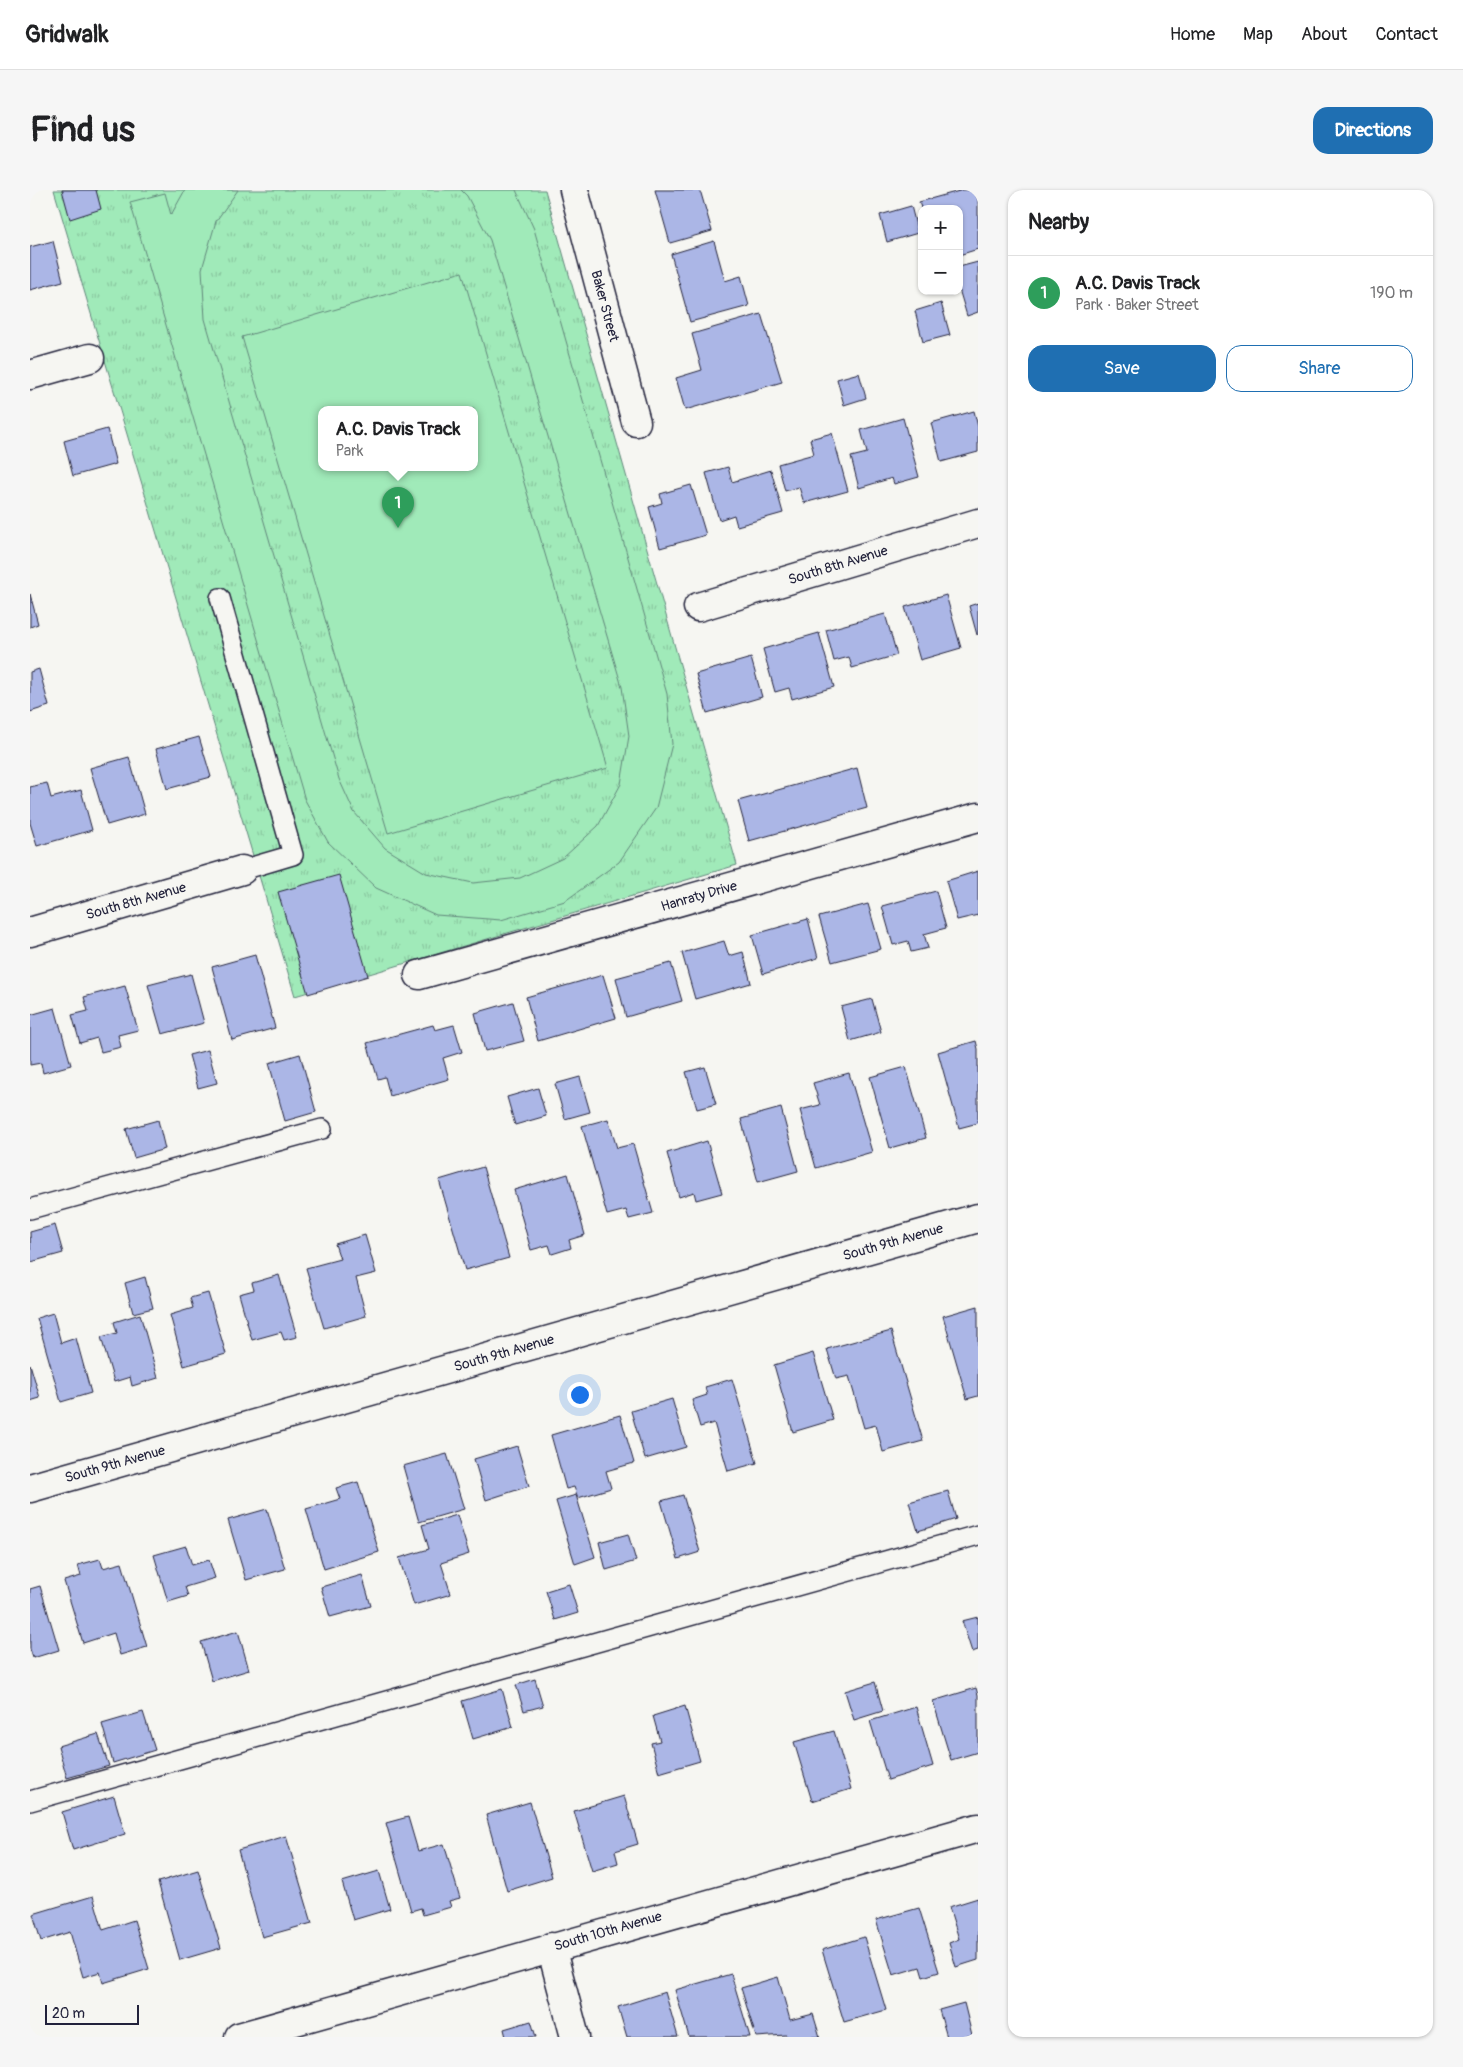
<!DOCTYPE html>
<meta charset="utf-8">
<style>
:root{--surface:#fff;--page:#f6f6f6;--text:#202124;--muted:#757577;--line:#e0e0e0;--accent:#1f6fb2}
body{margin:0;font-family:Pangolin,sans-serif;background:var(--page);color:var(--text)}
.controls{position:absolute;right:15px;top:15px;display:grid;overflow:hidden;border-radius:10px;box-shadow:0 1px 4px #0004}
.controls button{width:45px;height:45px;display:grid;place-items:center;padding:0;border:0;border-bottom:1px solid var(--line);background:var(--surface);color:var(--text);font:25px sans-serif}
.scale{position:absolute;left:15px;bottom:12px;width:94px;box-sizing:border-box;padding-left:5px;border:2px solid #22223b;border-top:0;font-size:14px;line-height:18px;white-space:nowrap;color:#22223b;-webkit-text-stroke:4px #f6f6f2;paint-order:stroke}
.you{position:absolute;left:549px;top:1204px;width:18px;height:18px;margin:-12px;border:4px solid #fff;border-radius:50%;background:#1a73e8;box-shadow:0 0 0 8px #1a73e833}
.badge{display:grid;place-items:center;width:32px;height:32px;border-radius:50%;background:var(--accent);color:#fff;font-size:16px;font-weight:700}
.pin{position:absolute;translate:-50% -41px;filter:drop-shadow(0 1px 2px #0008)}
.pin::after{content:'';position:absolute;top:26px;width:18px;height:15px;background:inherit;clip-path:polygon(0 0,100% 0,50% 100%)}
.popup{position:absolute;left:288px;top:216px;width:160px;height:65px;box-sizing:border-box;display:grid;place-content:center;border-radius:10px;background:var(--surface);filter:drop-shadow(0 1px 4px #0005);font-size:16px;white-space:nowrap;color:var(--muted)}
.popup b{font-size:19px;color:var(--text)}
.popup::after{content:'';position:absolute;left:50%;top:100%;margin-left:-10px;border:10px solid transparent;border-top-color:var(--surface)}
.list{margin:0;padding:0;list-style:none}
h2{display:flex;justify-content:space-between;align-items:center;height:65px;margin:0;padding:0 20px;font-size:21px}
h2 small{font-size:16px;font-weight:400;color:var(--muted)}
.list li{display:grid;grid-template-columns:32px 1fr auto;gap:15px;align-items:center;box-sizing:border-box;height:75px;padding:0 20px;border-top:1px solid var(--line)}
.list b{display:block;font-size:19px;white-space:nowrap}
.list p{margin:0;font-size:16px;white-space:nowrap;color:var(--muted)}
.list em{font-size:16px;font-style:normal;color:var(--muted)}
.actions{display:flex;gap:10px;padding:15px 20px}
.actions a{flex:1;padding:11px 0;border:1px solid var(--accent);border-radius:15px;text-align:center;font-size:18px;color:var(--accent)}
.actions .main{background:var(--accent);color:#fff}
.map{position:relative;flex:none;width:948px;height:1847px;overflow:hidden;border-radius:15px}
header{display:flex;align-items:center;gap:30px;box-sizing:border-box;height:70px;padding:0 25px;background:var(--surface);border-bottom:1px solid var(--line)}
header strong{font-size:24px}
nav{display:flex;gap:28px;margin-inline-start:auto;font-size:18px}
.intro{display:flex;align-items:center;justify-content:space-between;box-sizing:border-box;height:120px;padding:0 30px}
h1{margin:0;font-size:35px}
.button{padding:12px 22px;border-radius:15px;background:var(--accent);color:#fff;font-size:18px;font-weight:700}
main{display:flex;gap:30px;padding:0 30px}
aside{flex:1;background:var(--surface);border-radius:15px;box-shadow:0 1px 4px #0004}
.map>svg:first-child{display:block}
.park{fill:url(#park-tufts);stroke:#61867a;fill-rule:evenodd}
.garden{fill:#a0eab9;stroke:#61867a;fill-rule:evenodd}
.building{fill:#abb6e6;stroke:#22223b}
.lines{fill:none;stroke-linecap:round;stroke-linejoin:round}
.lane-casing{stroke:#22223b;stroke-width:22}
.street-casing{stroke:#22223b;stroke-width:31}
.lane{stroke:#f6f6f2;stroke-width:19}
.street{stroke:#f6f6f2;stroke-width:28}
.labels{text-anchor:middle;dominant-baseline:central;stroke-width:4.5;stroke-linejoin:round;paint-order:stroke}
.street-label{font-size:14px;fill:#22223b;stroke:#f6f6f2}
</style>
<header>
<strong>Gridwalk</strong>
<nav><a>Home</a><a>Map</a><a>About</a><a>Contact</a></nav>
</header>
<div class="intro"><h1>Find us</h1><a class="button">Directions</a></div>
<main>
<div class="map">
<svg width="948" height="1847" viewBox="0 0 948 1847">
<defs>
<pattern id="park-tufts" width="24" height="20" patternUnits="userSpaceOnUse" patternTransform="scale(1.25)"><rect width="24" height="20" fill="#a0eab9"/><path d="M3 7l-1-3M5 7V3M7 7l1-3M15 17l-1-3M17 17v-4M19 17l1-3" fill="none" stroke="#8ac8a0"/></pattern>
</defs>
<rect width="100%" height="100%" fill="#f6f6f2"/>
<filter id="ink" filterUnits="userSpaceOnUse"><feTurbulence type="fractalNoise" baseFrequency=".02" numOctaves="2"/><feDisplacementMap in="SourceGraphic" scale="10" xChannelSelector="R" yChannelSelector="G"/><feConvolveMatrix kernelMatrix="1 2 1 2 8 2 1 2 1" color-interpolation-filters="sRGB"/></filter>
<g filter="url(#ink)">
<path class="park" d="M 24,0 L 515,0 L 707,675 L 265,806 ZM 292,219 L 444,219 L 444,277 L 292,277 Z"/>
<g class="garden">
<path d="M 155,0 L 208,0 L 186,31 L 172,79 L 175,129 L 309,589 L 324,622 L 355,658 L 396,683 L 443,693 L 490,688 L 533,668 L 568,636 L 591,594 L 599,546 L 592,497 L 460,50 L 437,6 L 431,0 L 486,0 L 504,39 L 637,504 L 642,554 L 626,618 L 589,672 L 535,711 L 471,730 L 406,725 L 346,698 L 298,652 L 275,610 L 100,12 L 135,3 L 141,25 Z"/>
<path d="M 432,82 L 578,578 L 358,643 L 212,147 ZM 292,219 L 444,219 L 444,277 L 292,277 Z"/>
</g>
<g class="building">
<path d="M 32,0 L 66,0 L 71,19 L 40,29 Z"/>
<path d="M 625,0 L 670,0 L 682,41 L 640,53 Z"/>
<path d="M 933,0 L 945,0 L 948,10 L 948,59 L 929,65 L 929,19 L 892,19 L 892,21 L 889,12 Z"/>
<path d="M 881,16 L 888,43 L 857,52 L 850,25 Z"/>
<path d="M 23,51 L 33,91 L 0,100 L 0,57 Z"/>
<path d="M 684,51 L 695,91 L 711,86 L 719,116 L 660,132 L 641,64 Z"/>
<path d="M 948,72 L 948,122 L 937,126 L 929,99 L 929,77 Z"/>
<path d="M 911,113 L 920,145 L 893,152 L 885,121 Z"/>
<path d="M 731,124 L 752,192 L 655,220 L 646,188 L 672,180 L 662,144 Z"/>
<path d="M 829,183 L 836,208 L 814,215 L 807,189 Z"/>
<path d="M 944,221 L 948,237 L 948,262 L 911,272 L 901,233 Z"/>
<path d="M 873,228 L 889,287 L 864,294 L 862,288 L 829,298 L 821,267 L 837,263 L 831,240 Z"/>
<path d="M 77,239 L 86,274 L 43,286 L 34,251 Z"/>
<path d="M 802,243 L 818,301 L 774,313 L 769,297 L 755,301 L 748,274 L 784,264 L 780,249 Z"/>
<path d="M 698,277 L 702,292 L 741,280 L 753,323 L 707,336 L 704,325 L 689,330 L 676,283 Z"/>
<path d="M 661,295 L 676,345 L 630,358 L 619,317 L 632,313 L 630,304 Z"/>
<path d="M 0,404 L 8,434 L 0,437 Z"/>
<path d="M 916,405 L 931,458 L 890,470 L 875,417 Z"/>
<path d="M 948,413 L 948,444 L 947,445 L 939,416 Z"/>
<path d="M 855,424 L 867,465 L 822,478 L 819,467 L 804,471 L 796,440 Z"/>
<path d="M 789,443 L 804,497 L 762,509 L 759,498 L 745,502 L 733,459 Z"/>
<path d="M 721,468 L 732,507 L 677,523 L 666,484 Z"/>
<path d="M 9,479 L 19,516 L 0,522 L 0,482 Z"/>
<path d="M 169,547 L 181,587 L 137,599 L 126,559 Z"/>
<path d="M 99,567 L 115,624 L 77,635 L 60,578 Z"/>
<path d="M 827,578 L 837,618 L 719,651 L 708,611 Z"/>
<path d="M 17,593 L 21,608 L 51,600 L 62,640 L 7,656 L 0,633 L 0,597 Z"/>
<path d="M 948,681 L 948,725 L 927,730 L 916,691 Z"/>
<path d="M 309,685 L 338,786 L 278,804 L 248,702 Z"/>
<path d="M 906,701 L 916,738 L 894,744 L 898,758 L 881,762 L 878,751 L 863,755 L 852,716 Z"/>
<path d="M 838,714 L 851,759 L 802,772 L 789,727 Z"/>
<path d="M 778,729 L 788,768 L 733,784 L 722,745 Z"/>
<path d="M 694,751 L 699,766 L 713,762 L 721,793 L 665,809 L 652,763 Z"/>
<path d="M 225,765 L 245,838 L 202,850 L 182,777 Z"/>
<path d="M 641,773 L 652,811 L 596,827 L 586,788 Z"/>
<path d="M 161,784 L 174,833 L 132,844 L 118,795 Z"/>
<path d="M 573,785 L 586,828 L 508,851 L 496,807 Z"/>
<path d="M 95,796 L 108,840 L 88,845 L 91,857 L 71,862 L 67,848 L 50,853 L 42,825 L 58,821 L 54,807 Z"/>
<path d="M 842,809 L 851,842 L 820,851 L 811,817 Z"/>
<path d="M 483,812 L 494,851 L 455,861 L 445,823 Z"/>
<path d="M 25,818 L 41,875 L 13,883 L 11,873 L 0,875 L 0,825 Z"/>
<path d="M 403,835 L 405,840 L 424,835 L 432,862 L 413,868 L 419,889 L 360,906 L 355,887 L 348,889 L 337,853 Z"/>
<path d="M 946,851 L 948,859 L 948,933 L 929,938 L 908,862 Z"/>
<path d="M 178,860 L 187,893 L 168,898 L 159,865 Z"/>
<path d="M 270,864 L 286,922 L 255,931 L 239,873 Z"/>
<path d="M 675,877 L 686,914 L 667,919 L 656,882 Z"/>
<path d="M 876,877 L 896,948 L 860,958 L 840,887 Z"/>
<path d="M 819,883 L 842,962 L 786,978 L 770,920 L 790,915 L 783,893 Z"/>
<path d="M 550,887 L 560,922 L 535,929 L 525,894 Z"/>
<path d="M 508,898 L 516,926 L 485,935 L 477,907 Z"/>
<path d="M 751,918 L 768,981 L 728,992 L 711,929 Z"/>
<path d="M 578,929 L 587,958 L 603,954 L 623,1023 L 599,1029 L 596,1020 L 577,1025 L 552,936 Z"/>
<path d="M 128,930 L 135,959 L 104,968 L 96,939 Z"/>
<path d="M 677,951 L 692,1003 L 666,1010 L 664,1002 L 649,1007 L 637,963 Z"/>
<path d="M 453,977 L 479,1068 L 435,1080 L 409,990 Z"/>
<path d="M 538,984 L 555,1045 L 539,1050 L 541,1058 L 522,1064 L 519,1055 L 501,1060 L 484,1000 Z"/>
<path d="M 25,1035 L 33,1063 L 1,1072 L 0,1042 Z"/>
<path d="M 335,1045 L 346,1083 L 326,1088 L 336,1126 L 294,1138 L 276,1078 L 310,1069 L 305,1054 Z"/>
<path d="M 249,1085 L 267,1147 L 254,1150 L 251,1142 L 222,1150 L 209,1104 L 224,1100 L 222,1093 Z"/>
<path d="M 115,1087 L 123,1118 L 103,1123 L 95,1093 Z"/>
<path d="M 178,1103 L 196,1164 L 154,1176 L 140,1125 L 163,1118 L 160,1108 Z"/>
<path d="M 948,1116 L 948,1206 L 937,1209 L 913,1126 Z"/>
<path d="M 23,1123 L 31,1153 L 46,1148 L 61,1203 L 31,1212 L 7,1128 Z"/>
<path d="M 110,1124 L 128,1188 L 102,1196 L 100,1187 L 84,1192 L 71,1147 L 87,1143 L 84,1132 Z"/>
<path d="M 861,1141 L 893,1251 L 853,1262 L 846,1235 L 834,1238 L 819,1186 L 806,1189 L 797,1159 Z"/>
<path d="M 783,1163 L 803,1230 L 763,1242 L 744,1175 Z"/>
<path d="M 0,1174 L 10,1208 L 0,1211 Z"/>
<path d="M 702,1189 L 727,1273 L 698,1281 L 684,1233 L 670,1237 L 662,1210 L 677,1205 L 675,1197 Z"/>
<path d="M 642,1209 L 656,1257 L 615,1269 L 601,1221 Z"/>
<path d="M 590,1225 L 604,1273 L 576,1281 L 581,1298 L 548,1308 L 544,1297 L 536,1299 L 521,1245 Z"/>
<path d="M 487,1256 L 499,1296 L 456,1310 L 444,1269 Z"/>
<path d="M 417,1264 L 434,1319 L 389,1332 L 373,1276 Z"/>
<path d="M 328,1292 L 349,1362 L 294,1379 L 276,1319 L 310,1309 L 306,1298 Z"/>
<path d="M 918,1301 L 926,1329 L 888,1341 L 879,1312 Z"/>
<path d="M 546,1305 L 565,1367 L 545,1374 L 526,1311 Z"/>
<path d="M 653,1305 L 670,1362 L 648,1369 L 631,1311 Z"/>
<path d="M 237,1319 L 255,1379 L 216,1390 L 198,1330 Z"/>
<path d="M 427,1325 L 439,1364 L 411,1373 L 421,1404 L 384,1415 L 369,1368 L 399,1359 L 392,1335 Z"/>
<path d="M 598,1344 L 606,1371 L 576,1380 L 569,1352 Z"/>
<path d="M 156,1356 L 162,1375 L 179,1370 L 185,1388 L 155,1397 L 158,1406 L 138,1412 L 124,1365 Z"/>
<path d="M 70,1369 L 73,1378 L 92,1373 L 117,1457 L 90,1465 L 84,1443 L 53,1453 L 34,1391 L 51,1386 L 48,1375 Z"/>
<path d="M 332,1385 L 341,1416 L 300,1427 L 291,1397 Z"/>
<path d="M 539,1394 L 548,1423 L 525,1430 L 516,1401 Z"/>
<path d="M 10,1396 L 29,1460 L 3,1468 L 0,1459 L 0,1399 Z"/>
<path d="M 948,1427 L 948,1460 L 942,1462 L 932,1431 Z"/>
<path d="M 208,1441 L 219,1480 L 182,1491 L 171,1452 Z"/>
<path d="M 505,1489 L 513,1516 L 494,1521 L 486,1495 Z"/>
<path d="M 845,1492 L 853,1521 L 824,1530 L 815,1501 Z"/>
<path d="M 946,1498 L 948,1505 L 948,1562 L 921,1570 L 903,1511 Z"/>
<path d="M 472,1499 L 483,1537 L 443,1549 L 432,1511 Z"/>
<path d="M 655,1516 L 670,1571 L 629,1583 L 621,1553 L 630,1551 L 623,1526 Z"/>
<path d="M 886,1517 L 903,1576 L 858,1590 L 840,1531 Z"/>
<path d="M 113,1522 L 125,1560 L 83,1573 L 72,1534 Z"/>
<path d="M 804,1541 L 821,1599 L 782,1611 L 764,1552 Z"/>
<path d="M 68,1544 L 79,1576 L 37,1588 L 28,1556 Z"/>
<path d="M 84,1606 L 95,1644 L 43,1660 L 32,1622 Z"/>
<path d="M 594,1606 L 608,1654 L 585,1661 L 588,1673 L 562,1681 L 544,1621 Z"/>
<path d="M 500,1612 L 522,1687 L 477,1701 L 456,1625 Z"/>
<path d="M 378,1627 L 388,1661 L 414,1654 L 430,1708 L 419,1711 L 421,1717 L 393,1725 L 391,1718 L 381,1721 L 356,1633 Z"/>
<path d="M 256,1646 L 282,1733 L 232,1747 L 208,1660 Z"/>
<path d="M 168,1680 L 191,1758 L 150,1770 L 128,1692 Z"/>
<path d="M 349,1681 L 360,1719 L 323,1730 L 312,1692 Z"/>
<path d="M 63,1706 L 73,1740 L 104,1730 L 119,1779 L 73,1793 L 70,1782 L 53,1787 L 40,1742 L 11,1751 L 3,1724 Z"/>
<path d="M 948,1708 L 948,1770 L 926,1777 L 919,1753 L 929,1749 L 919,1717 Z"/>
<path d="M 889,1718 L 909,1782 L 893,1787 L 890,1777 L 863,1785 L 846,1730 Z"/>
<path d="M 834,1747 L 856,1820 L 814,1832 L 792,1760 Z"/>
<path d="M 701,1784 L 720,1847 L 659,1847 L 645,1800 Z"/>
<path d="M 748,1787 L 760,1830 L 783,1824 L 790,1847 L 757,1847 L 756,1845 L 726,1847 L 711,1798 Z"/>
<path d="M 635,1802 L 648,1847 L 597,1847 L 588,1817 Z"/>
<path d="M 934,1813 L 942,1845 L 934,1847 L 917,1847 L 909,1820 Z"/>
<path d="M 501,1831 L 506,1847 L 476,1847 L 474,1839 Z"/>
</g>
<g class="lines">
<g class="lane-casing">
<g id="lane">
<path d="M 190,408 L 263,665 L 212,680"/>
<path d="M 0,1019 L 292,939"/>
<path d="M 0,1611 L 948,1345"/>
</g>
</g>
<g class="street-casing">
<g id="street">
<path d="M 544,0 L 606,232"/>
<path d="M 0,185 L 60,168"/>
<path d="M 668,417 L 948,333"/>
<path d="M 0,742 L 212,680"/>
<path d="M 389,785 L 948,627"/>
<path d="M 0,1298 L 948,1028"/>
<path d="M 521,1757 L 545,1847"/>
<path d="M 209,1847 L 948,1638"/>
</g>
</g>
<use href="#lane" class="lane"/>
<use href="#street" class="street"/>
</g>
</g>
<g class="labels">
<g class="street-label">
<text transform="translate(575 116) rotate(75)">Baker Street</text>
<text transform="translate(808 375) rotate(-17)">South 8th Avenue</text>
<text transform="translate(669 706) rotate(-16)">Hanraty Drive</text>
<text transform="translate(106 711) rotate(-16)">South 8th Avenue</text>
<text transform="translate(863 1052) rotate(-16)">South 9th Avenue</text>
<text transform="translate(474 1163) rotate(-16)">South 9th Avenue</text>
<text transform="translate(85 1274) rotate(-16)">South 9th Avenue</text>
<text transform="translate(578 1741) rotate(-16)">South 10th Avenue</text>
</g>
</g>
</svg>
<div class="controls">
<button>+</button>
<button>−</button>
</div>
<div class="scale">20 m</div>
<div class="you"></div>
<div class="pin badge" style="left:368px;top:338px;background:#2e9e5b">1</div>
<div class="popup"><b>A.C. Davis Track</b>Park</div>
</div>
<aside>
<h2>Nearby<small></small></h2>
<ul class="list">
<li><span class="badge" style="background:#2e9e5b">1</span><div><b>A.C. Davis Track</b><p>Park · Baker Street</p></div><em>190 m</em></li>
</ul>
<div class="actions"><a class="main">Save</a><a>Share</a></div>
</aside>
</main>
